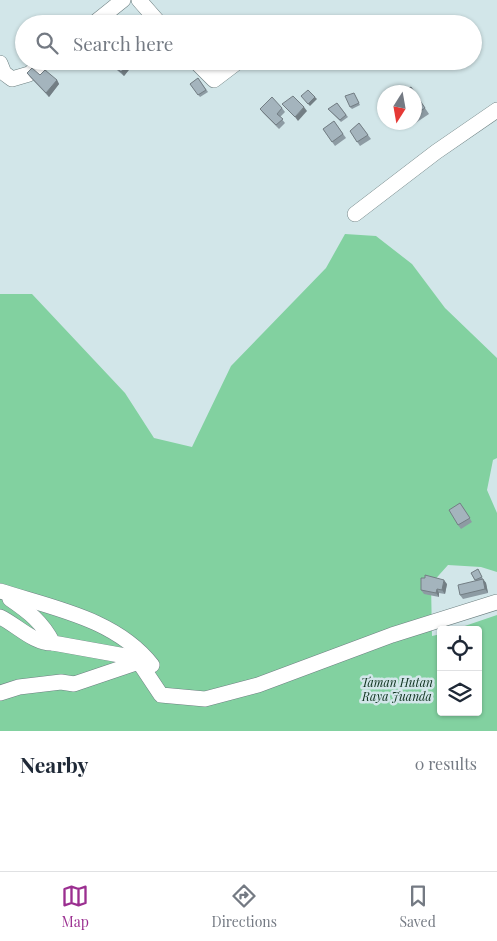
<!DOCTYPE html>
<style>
:root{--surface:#fff;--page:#f2f2f3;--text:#1f2937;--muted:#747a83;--line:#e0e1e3;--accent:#9b2f90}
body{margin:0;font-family:"Playfair Display",serif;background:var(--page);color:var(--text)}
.controls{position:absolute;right:15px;bottom:15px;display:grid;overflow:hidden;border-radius:5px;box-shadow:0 1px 4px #0004}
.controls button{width:45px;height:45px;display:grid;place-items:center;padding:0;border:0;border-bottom:1px solid var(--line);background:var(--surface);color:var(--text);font:25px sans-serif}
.compass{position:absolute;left:377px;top:85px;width:45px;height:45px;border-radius:50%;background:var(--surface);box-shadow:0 1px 4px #0004;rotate:191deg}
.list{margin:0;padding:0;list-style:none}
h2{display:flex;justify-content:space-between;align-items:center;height:65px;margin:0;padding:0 20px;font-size:21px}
h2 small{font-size:16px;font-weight:400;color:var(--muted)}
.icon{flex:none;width:28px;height:28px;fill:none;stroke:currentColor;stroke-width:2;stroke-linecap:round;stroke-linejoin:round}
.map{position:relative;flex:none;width:497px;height:731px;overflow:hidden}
.search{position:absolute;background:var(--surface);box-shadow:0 1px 4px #0004;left:15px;right:15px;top:15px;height:55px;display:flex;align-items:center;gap:12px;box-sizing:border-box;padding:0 18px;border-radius:28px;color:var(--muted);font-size:19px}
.sheet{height:140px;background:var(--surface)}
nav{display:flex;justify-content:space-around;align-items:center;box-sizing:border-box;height:70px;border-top:1px solid var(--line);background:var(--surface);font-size:14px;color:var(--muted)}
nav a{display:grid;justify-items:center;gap:2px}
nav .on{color:var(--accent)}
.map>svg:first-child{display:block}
.green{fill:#82d1a0}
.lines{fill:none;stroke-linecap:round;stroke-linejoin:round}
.minor-casing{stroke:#6e8082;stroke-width:16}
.minor{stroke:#fff;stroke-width:15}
.wall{fill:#8d9ba3}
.shaded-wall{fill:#737e84}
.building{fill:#a4b4bd;stroke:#737e84}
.labels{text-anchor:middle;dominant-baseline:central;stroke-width:5;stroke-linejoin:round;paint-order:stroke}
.park-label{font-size:12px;font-style:italic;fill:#0e311e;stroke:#d2e6e9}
</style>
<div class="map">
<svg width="497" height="731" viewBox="0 0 497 731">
<rect width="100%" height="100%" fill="#d2e6e9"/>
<path class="green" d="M 345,234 L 376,236 L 412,264 L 445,308 L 497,358 L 497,458 L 493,460 L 487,490 L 497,513 L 497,572 L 481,567 L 448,565 L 431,584 L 432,636 L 441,634 L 441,712 L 478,712 L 478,630 L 453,630 L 497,615 L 497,731 L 0,731 L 0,294 L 32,294 L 125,393 L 154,438 L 192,447 L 231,366 L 326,268 Z"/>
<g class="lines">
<g class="minor-casing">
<g id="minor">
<path d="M 139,0 L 160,24"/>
<path d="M 93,24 L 123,0"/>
<path d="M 195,61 L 214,80 L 239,61"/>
<path d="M 0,63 L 4,73 L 12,79 L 29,74 L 45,61"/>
<path d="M 355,214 L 436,152 L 497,110"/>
<path d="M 0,591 C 53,608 116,619 152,665"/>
<path d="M 10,599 C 29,612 42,622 53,643 L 131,657 L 139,662"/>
<path d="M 0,617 C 17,625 34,644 53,643"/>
<path d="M 0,693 L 19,687 L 61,682 L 74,684 L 139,662 L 161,695 L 205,699 L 258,685 L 392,635 L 497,602"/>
</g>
</g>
<use href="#minor" class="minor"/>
</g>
<g class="wall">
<path d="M 108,61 L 132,66 L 124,76 L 111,65 Z"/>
<path d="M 27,73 L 40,75 L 57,80 L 59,84 L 49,97 L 30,77 Z"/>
<path d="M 198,78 L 208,92 L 200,97 L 190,84 Z"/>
<path d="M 411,87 L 429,114 L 408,128 L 403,122 L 414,122 L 414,92 Z"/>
<path d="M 354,93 L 360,105 L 352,109 L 350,107 Z"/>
<path d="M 337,103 L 348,117 L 341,122 L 328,109 Z"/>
<path d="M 282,108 L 285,112 L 280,117 L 285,123 L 279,129 L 263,113 L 260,109 Z"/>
<path d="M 334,121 L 346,138 L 335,146 L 323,129 Z"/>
<path d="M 359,123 L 371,139 L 360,146 L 350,131 Z"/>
<path d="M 463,507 L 472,522 L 461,529 L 458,525 Z"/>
<path d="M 478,569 L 483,579 L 481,580 L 483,579 L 486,583 L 488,593 L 463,599 L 460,595 L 475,581 L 471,573 Z"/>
<path d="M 447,584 L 445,594 L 439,593 L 439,597 L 424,594 L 421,590 Z"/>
</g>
<g class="shaded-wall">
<path d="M 130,62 L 132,66 L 124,76 L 121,72 Z"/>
<path d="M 57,80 L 59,84 L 49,97 L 46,93 Z"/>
<path d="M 315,97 L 317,99 L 310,106 L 308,104 Z"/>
<path d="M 304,107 L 307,111 L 298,121 L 295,117 Z"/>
<path d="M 483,579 L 486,583 L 488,593 L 485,589 Z"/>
<path d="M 444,580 L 447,584 L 445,594 L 442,590 Z"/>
<path d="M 437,589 L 439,593 L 439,597 L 436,593 Z"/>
</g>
<g class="building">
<path d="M 108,61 L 129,61 L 130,62 L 121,72 Z"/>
<path d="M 32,68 L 40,75 L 45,70 L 57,80 L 46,93 L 27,73 Z"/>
<path d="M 198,78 L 206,90 L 198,95 L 190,84 Z"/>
<path d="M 411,87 L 425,108 L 414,115 L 414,92 L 403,92 Z"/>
<path d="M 308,90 L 315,97 L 308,104 L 301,96 Z"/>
<path d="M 354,93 L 359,103 L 350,107 L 345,96 Z"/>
<path d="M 293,96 L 304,107 L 295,117 L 282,104 Z"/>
<path d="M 272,97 L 282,108 L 277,114 L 283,119 L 276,125 L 260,109 Z"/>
<path d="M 337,103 L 346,115 L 340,120 L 328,109 Z"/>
<path d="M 334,121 L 343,134 L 332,142 L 323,129 Z"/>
<path d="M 359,123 L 368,135 L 357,142 L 350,131 Z"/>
<path d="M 460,503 L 470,518 L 458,525 L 449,510 Z"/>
<path d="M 478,569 L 482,577 L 475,580 L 471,573 Z"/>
<path d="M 425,575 L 444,580 L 442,590 L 437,589 L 436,593 L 421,590 L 421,578 L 425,578 Z"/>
<path d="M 483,579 L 485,589 L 460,595 L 458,585 Z"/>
</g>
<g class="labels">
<g class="park-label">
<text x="397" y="682">Taman Hutan<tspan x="397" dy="14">Raya Juanda</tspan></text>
</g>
</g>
</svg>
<div class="controls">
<button><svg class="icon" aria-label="locate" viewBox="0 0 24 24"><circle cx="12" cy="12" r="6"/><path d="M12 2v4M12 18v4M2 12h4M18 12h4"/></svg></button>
<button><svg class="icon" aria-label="layers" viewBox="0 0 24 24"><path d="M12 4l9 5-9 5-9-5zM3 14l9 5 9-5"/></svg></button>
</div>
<svg class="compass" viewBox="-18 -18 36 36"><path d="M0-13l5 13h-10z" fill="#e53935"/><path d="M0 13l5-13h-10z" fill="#747a83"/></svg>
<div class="search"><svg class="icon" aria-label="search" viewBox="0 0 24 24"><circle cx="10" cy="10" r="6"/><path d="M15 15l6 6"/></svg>Search here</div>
</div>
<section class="sheet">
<h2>Nearby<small>0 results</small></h2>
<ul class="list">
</ul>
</section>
<nav>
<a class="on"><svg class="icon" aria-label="map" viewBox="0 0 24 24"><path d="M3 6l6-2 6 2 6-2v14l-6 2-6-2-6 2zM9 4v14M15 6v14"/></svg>Map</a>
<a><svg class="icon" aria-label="directions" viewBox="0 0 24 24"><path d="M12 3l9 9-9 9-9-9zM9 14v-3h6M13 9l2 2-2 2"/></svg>Directions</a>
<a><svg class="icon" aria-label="saved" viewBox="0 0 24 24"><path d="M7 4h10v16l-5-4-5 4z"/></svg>Saved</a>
</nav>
